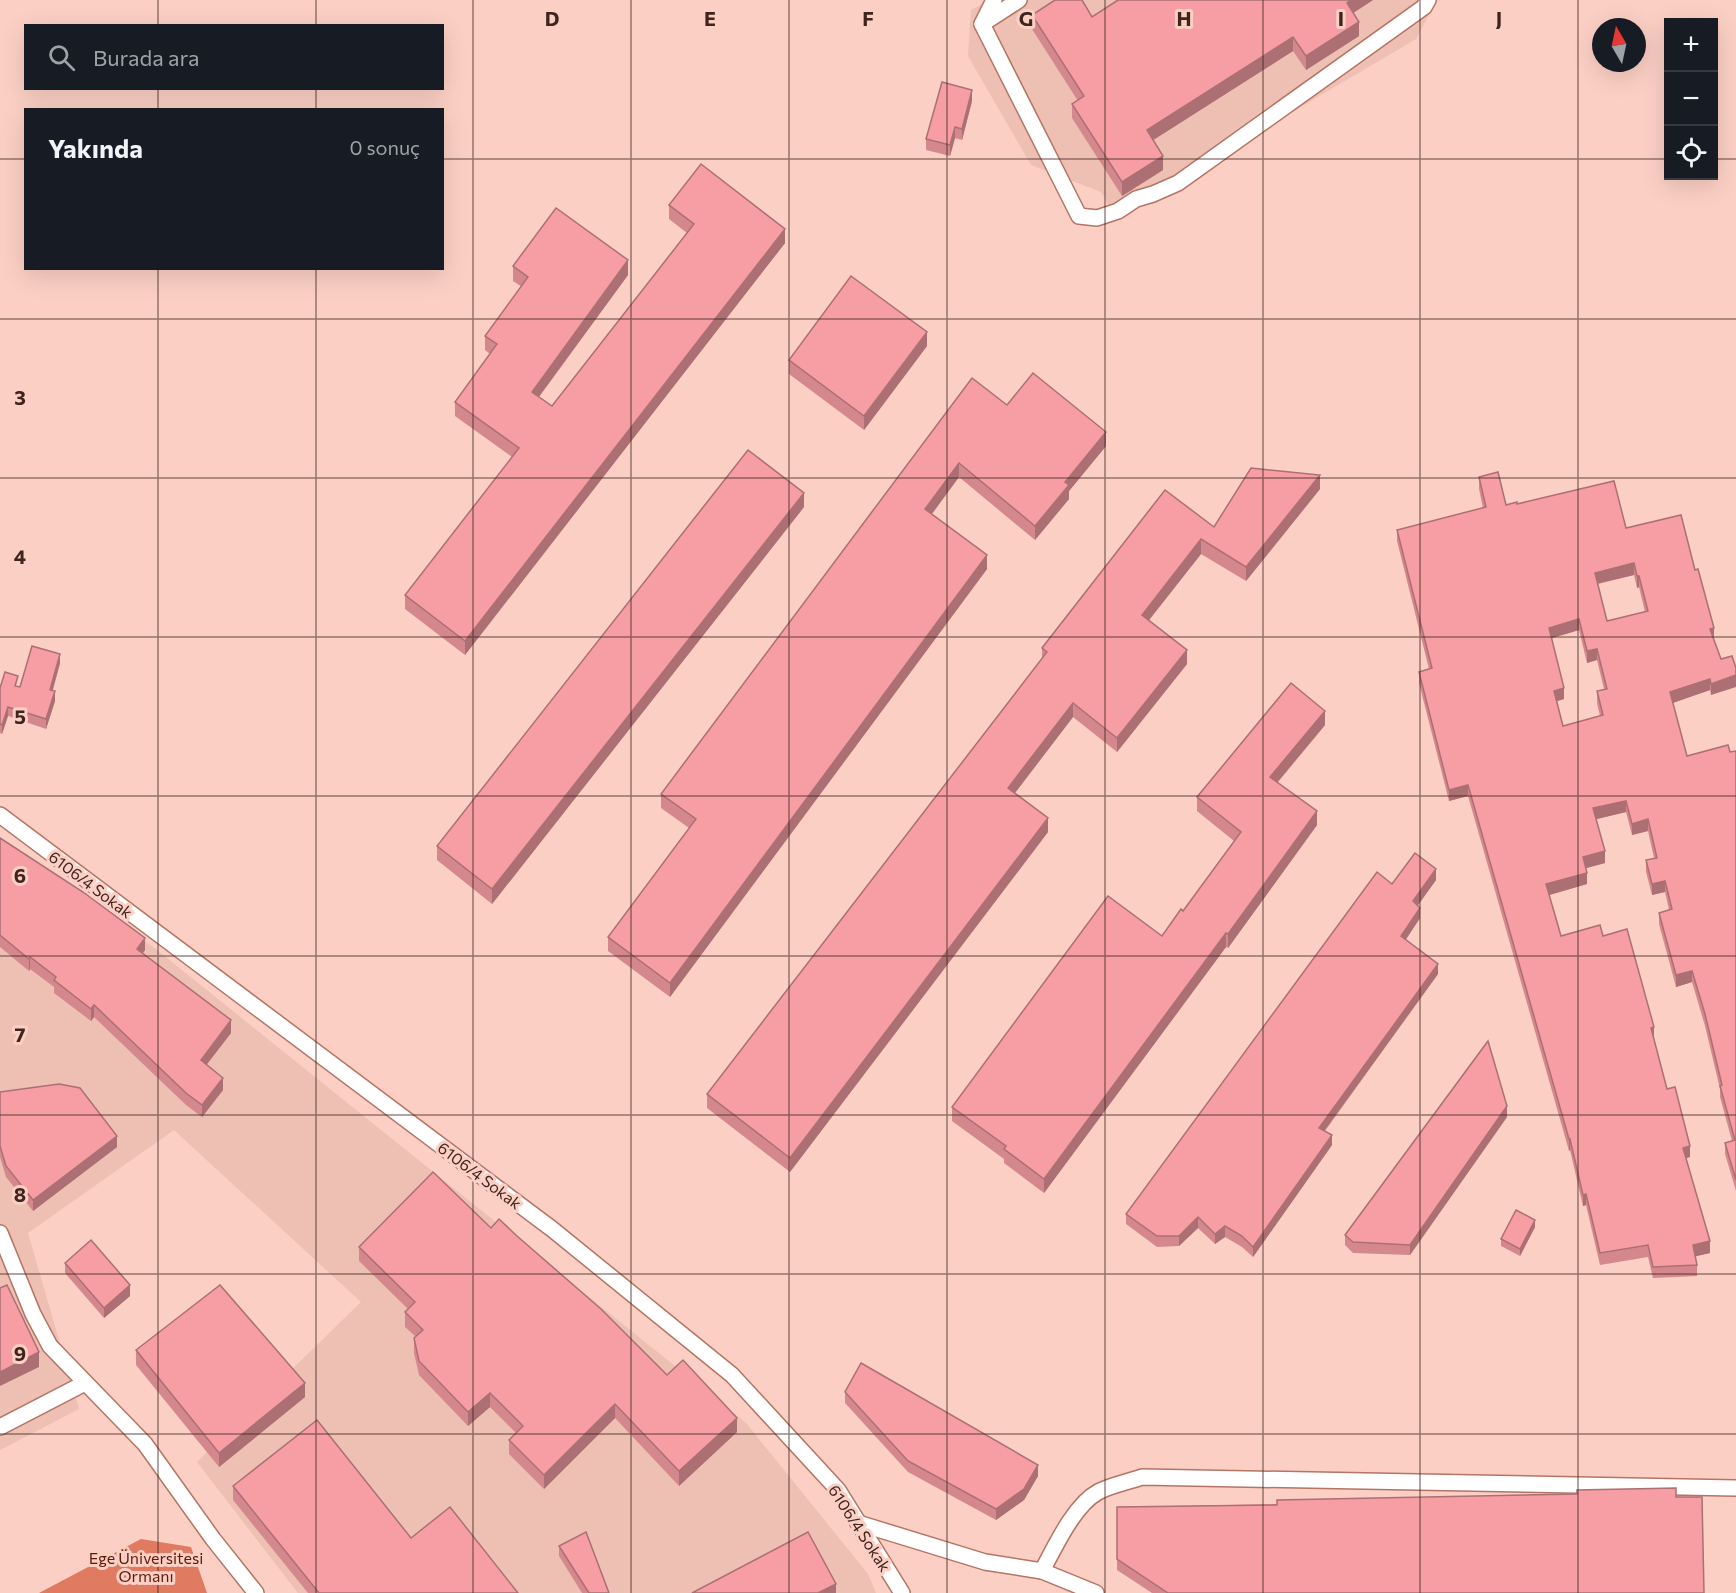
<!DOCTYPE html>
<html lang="tr">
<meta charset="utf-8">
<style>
:root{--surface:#171b24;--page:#20242c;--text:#f1f3f6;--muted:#9ea1a6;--line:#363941}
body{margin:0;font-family:Commissioner,sans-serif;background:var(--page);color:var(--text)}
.controls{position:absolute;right:18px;top:18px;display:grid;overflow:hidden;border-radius:0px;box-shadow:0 6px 24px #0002}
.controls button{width:54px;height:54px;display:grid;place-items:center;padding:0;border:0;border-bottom:2px solid var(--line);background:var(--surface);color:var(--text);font:30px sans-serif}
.compass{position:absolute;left:1592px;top:18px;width:54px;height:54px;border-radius:50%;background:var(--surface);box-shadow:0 6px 24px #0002;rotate:351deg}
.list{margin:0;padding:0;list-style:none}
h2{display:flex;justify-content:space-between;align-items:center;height:78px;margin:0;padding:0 24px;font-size:26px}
h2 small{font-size:20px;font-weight:400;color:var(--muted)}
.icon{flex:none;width:33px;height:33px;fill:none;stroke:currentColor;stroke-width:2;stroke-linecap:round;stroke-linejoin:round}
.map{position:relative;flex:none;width:1736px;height:1593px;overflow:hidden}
.search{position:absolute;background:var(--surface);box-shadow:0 6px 24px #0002;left:24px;top:24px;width:420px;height:66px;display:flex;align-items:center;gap:15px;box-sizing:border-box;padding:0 21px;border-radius:0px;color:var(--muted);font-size:22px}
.panel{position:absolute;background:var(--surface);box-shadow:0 6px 24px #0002;left:24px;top:108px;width:420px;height:162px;border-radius:0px}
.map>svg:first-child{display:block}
.built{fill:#eebfb3}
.forest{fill:#e07b61}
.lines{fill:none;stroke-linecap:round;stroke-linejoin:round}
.street-casing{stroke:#b57464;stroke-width:18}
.street{stroke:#fff;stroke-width:15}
.wall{fill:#d4888d;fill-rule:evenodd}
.shaded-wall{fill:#ac6f73}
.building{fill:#f69ea4;stroke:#ac6f73;stroke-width:1.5;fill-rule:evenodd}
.grid{fill:none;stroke:#3f241d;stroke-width:1.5;stroke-opacity:0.55}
.labels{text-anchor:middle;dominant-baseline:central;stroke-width:6;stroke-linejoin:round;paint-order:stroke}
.street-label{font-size:16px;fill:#3f241d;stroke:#fbcfc4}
.park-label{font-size:16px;fill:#5c1c0c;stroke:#fbcfc4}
.grid-label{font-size:20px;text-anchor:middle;font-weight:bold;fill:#3f241d;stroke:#fbcfc4;stroke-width:6;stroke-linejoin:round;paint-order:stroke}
</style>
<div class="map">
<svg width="1736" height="1593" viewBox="0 0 1736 1593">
<rect width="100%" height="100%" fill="#fbcfc4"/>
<g class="built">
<path d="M 989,0 L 1437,0 L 1416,39 L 1289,114 L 1202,173 L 1116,218 L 1101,192 L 1031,165 L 968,56 L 971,10 Z"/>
<path d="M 0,847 L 152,946 L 746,1423 L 868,1574 L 876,1593 L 298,1593 L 197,1462 L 361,1302 L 174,1130 L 28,1233 L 79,1409 L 0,1450 Z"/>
</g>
<path class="forest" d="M 141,1539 L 191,1547 L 207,1593 L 39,1593 Z"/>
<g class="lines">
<g class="street-casing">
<g id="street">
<path d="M 994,0 L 982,24 L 1079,216 L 1097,218 L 1118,211 L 1136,199 L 1153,194 L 1178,183 L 1424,7 L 1428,0"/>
<path d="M 982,24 L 1019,0"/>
<path d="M 0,815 L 552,1229 L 732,1375 L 838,1490 L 902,1593"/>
<path d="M 0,1233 L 33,1314 L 50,1346 L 145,1444 L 213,1539 L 256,1593"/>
<path d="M 0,1427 L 85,1383"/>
<path d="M 858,1523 L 985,1562 L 1042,1571 L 1096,1593"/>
<path d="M 1042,1571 C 1055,1547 1074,1505 1098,1492 C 1111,1485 1128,1482 1142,1477 L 1736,1488"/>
</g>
</g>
<use href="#street" class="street"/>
</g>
<g class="wall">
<path d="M 1373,0 L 1353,13 L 1359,36 L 1306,70 L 1293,51 L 1153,140 L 1163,170 L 1122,196 L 1072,118 L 1072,104 L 1078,101 L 1032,29 L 1032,15 L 1092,17 Z"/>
<path d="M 972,101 L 962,140 L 955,138 L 950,156 L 926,150 L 926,139 Z"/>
<path d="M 669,205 L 785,243 L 465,655 L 405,609 L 405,595 L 512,457 L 455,416 L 455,402 L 490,354 L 485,350 L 485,336 L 522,287 L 513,281 L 513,266 L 628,275 L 539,397 L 552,406 L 687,233 L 669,219 Z"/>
<path d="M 927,346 L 864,430 L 789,374 L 789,360 Z"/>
<path d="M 1007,405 L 1106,446 L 1069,491 L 1069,499 L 1035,540 L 959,477 L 932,514 L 987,569 L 670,997 L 608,951 L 608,937 L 689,828 L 661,808 L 661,794 Z"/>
<path d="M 1479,477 L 1506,505 L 1517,504 L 1626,528 L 1695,570 L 1714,628 L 1711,695 L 1710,690 L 1672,703 L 1687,756 L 1730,752 L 1736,751 L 1736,1191 L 1725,1154 L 1725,1143 L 1732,1141 L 1720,1097 L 1720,1089 L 1705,1026 L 1692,982 L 1676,987 L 1659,924 L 1659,913 L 1669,910 L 1665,892 L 1652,895 L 1646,872 L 1646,860 L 1654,858 L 1648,831 L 1632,835 L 1626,812 L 1596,819 L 1605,863 L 1586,868 L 1587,884 L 1549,895 L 1561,936 L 1603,936 L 1654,1038 L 1667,1089 L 1690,1157 L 1686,1158 L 1710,1253 L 1695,1256 L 1697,1265 L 1697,1276 L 1653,1278 L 1648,1257 L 1600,1265 L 1586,1205 L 1583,1206 L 1570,1150 L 1569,1151 L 1468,796 L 1449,801 L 1419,683 L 1419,672 L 1429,669 L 1397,541 L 1397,530 L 1483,508 L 1479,489 ZM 1634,575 L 1637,588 L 1639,587 L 1645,612 L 1607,621 L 1598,584 ZM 1579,630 L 1587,663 L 1597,660 L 1604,689 L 1597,691 L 1597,703 L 1600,716 L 1563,726 L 1557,701 L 1564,699 L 1552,638 Z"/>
<path d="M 1320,489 L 1246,581 L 1201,554 L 1149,620 L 1187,664 L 1117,752 L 1073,717 L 1015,793 L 1048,832 L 790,1172 L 707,1108 L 707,1094 L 1042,659 L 1042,648 L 1214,527 Z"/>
<path d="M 804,507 L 492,904 L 437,860 L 437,846 Z"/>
<path d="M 60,663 L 53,690 L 55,701 L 46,729 L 8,716 L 2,734 L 0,733 L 0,688 L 18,686 L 20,687 Z"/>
<path d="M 1325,725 L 1278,782 L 1317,825 L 1228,948 L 1226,947 L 1044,1193 L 1004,1163 L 1004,1159 L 952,1121 L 952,1107 L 1162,936 L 1183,911 L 1234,841 L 1197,811 L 1197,797 Z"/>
<path d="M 0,838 L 145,950 L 142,954 L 231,1033 L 206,1065 L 223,1090 L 202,1117 L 186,1105 L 94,1017 L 91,1021 L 54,993 L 54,987 L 30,969 L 29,971 L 0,947 Z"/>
<path d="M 1436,880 L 1418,905 L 1420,918 L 1405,940 L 1438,974 L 1325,1131 L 1332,1145 L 1253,1257 L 1242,1247 L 1225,1237 L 1215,1244 L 1198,1228 L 1179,1246 L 1157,1247 L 1126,1224 L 1126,1214 L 1392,884 Z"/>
<path d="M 0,1092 L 117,1147 L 33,1211 L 6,1177 L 0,1157 Z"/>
<path d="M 1507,1117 L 1410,1255 L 1353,1253 L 1345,1245 L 1345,1235 Z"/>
<path d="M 1535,1227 L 1520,1256 L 1501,1246 L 1501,1239 Z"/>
<path d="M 491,1228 L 517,1236 L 667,1375 L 737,1432 L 679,1486 L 615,1418 L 544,1489 L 509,1454 L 509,1440 L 516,1433 L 490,1407 L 468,1426 L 419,1375 L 414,1353 L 414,1338 L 416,1337 L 405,1327 L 405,1312 L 408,1309 L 359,1261 L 359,1247 Z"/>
<path d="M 65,1263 L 130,1296 L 104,1318 L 65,1273 Z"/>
<path d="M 136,1350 L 305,1397 L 219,1467 L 136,1365 Z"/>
<path d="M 845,1392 L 1038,1476 L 1024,1500 L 996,1520 L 908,1472 L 845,1403 Z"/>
<path d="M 233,1486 L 411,1538 L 518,1593 L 308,1593 L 233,1500 Z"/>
<path d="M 1676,1497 L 1704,1593 L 1152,1593 L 1117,1570 L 1117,1507 Z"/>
<path d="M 559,1546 L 609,1593 L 582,1593 L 559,1556 Z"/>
</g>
<g class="shaded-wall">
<path d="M 1351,0 L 1373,0 L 1347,17 L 1347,3 Z"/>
<path d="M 1359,22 L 1359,36 L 1306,70 L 1306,56 Z"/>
<path d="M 1293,37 L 1293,51 L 1147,144 L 1147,130 Z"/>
<path d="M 972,90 L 972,101 L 962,140 L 962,129 Z"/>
<path d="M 955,127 L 955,138 L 950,156 L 950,145 Z"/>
<path d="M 1163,156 L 1163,170 L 1122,196 L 1122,182 Z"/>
<path d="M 785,229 L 785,243 L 465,655 L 465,641 Z"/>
<path d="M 628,260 L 628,275 L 532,406 L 532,392 Z"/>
<path d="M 927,332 L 927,346 L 864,430 L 864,416 Z"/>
<path d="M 1106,432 L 1106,446 L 1069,491 L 1069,499 L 1035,540 L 1035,526 L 1065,482 Z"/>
<path d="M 959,463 L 959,477 L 925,523 L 925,509 Z"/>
<path d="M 1320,475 L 1320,489 L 1246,581 L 1246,567 Z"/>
<path d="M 804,493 L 804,507 L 492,904 L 492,889 Z"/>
<path d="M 1201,539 L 1201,554 L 1142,629 L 1142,615 Z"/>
<path d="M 987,555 L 987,569 L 670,997 L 670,983 Z"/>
<path d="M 1634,563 L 1634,575 L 1595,584 L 1595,573 Z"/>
<path d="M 1637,576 L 1639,576 L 1639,587 L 1637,588 Z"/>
<path d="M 1579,619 L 1579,630 L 1549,639 L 1549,628 Z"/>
<path d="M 1714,628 L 1714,639 L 1710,629 Z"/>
<path d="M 1597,649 L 1597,660 L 1587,663 L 1587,651 Z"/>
<path d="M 1187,650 L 1187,664 L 1117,752 L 1117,738 Z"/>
<path d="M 60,654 L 60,663 L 50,699 L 50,690 Z"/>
<path d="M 1736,675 L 1736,687 L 1711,695 L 1711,684 Z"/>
<path d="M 1710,679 L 1710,690 L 1670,704 L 1670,692 Z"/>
<path d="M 1564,688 L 1564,699 L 1554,702 L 1554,691 Z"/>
<path d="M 55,691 L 55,701 L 46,729 L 46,719 Z"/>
<path d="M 1073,703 L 1073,717 L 1008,802 L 1008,788 Z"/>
<path d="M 8,707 L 8,716 L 2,734 L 2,725 Z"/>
<path d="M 1325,711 L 1325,725 L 1270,791 L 1270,777 Z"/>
<path d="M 1468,785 L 1468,796 L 1449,801 L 1449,790 Z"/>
<path d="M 1626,801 L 1626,812 L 1593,820 L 1593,808 Z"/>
<path d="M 1317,811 L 1317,825 L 1228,948 L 1228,934 Z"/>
<path d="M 1048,818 L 1048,832 L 790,1172 L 790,1158 Z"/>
<path d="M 1648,819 L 1648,831 L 1632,835 L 1632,824 Z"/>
<path d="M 1605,851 L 1605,863 L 1583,869 L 1583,857 Z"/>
<path d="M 1436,869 L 1436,880 L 1413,912 L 1413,901 Z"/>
<path d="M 1587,873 L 1587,884 L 1546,896 L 1546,884 Z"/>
<path d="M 1665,881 L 1665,892 L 1652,895 L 1652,884 Z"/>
<path d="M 1420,908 L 1420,918 L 1401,947 L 1401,936 Z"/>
<path d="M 1226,933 L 1226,947 L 1044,1193 L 1044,1179 Z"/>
<path d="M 145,938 L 145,950 L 137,961 L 137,949 Z"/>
<path d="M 30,957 L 30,969 L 29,971 L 29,959 Z"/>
<path d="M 1438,964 L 1438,974 L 1319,1138 L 1319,1128 Z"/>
<path d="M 1692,971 L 1692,982 L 1676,987 L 1676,975 Z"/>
<path d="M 94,1005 L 94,1017 L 91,1021 L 91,1009 Z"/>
<path d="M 231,1020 L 231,1033 L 201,1072 L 201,1060 Z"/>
<path d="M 1654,1027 L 1654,1038 L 1651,1039 L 1651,1028 Z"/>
<path d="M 223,1078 L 223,1090 L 202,1117 L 202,1105 Z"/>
<path d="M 1507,1106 L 1507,1117 L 1410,1255 L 1410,1245 Z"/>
<path d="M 1332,1135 L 1332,1145 L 1253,1257 L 1253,1247 Z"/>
<path d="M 117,1136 L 117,1147 L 33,1211 L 33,1200 Z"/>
<path d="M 1569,1139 L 1570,1139 L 1570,1150 L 1569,1151 Z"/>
<path d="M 1690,1146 L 1690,1157 L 1683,1159 L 1683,1148 Z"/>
<path d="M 1586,1194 L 1586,1205 L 1583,1206 L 1583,1195 Z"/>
<path d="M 1198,1217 L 1198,1228 L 1179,1246 L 1179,1236 Z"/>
<path d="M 1535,1220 L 1535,1227 L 1520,1256 L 1520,1249 Z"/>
<path d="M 1225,1226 L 1225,1237 L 1215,1244 L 1215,1234 Z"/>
<path d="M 1710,1241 L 1710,1253 L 1693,1257 L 1693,1245 Z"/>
<path d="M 130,1285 L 130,1296 L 104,1318 L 104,1308 Z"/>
<path d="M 39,1352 L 39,1367 L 0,1386 L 0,1372 Z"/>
<path d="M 305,1383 L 305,1397 L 219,1467 L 219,1453 Z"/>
<path d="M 490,1393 L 490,1407 L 468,1426 L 468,1412 Z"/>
<path d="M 615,1404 L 615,1418 L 544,1489 L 544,1475 Z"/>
<path d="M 737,1418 L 737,1432 L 679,1486 L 679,1471 Z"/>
<path d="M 1038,1465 L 1038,1476 L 1024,1500 L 996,1520 L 996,1509 Z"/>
<path d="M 836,1584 L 836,1593 L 818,1593 Z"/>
</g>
<g class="building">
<path d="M 1055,0 L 1082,0 L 1092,17 L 1118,0 L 1351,0 L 1347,3 L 1359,22 L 1306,56 L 1293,37 L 1147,130 L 1163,156 L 1122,182 L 1072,104 L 1084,96 L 1032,15 Z"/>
<path d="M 942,82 L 972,90 L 962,129 L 955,127 L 950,145 L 926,139 Z"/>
<path d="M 701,164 L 785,229 L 465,641 L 405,595 L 519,448 L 455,402 L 497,344 L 485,336 L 528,277 L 513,266 L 556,208 L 628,260 L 532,392 L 552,406 L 694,224 L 669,205 Z"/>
<path d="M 851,276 L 927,332 L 864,416 L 789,360 Z"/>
<path d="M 1033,373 L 1106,432 L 1065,482 L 1069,485 L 1035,526 L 959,463 L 925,509 L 987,555 L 670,983 L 608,937 L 696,819 L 661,794 L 972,378 L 1007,405 Z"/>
<path d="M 748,450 L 804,493 L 492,889 L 437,846 Z"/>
<path d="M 1251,468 L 1320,475 L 1246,567 L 1201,539 L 1142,615 L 1187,650 L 1117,738 L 1073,703 L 1008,788 L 1048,818 L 790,1158 L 707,1094 L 1047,652 L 1042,648 L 1165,490 L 1214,527 Z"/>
<path d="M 1498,472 L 1506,505 L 1517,502 L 1517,504 L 1614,481 L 1626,528 L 1681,515 L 1695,570 L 1698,569 L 1714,628 L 1710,629 L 1721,659 L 1732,656 L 1736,668 L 1736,675 L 1711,684 L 1710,679 L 1670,692 L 1687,756 L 1728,745 L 1730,752 L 1736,751 L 1736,1180 L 1725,1143 L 1735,1140 L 1720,1086 L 1722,1085 L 1705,1014 L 1692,971 L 1676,975 L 1659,913 L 1672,909 L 1665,881 L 1652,884 L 1646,860 L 1657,858 L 1648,819 L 1632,824 L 1626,801 L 1593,808 L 1605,851 L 1583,857 L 1587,873 L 1546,884 L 1561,936 L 1600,925 L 1603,936 L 1627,929 L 1654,1027 L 1651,1028 L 1667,1089 L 1675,1087 L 1690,1146 L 1683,1148 L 1710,1241 L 1693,1245 L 1697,1265 L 1653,1267 L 1648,1245 L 1600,1253 L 1586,1194 L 1583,1195 L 1570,1139 L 1569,1139 L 1468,785 L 1449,790 L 1419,672 L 1432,668 L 1397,530 L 1486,507 L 1479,477 ZM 1634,563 L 1637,576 L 1639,576 L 1648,611 L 1607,621 L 1595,573 ZM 1579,619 L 1587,651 L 1597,649 L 1607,689 L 1597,691 L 1603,715 L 1563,726 L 1554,691 L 1564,688 L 1549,628 Z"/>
<path d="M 32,646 L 60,654 L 50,690 L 55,691 L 46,719 L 8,707 L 2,725 L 0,724 L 0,688 L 5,672 L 18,676 L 15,686 L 20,687 Z"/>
<path d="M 1291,683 L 1325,711 L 1270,777 L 1317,811 L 1228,934 L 1226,933 L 1044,1179 L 1004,1149 L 1006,1146 L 952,1107 L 1108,896 L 1162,936 L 1181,909 L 1183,911 L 1241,832 L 1197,797 Z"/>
<path d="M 0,838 L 83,892 L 145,938 L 137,949 L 231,1020 L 201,1060 L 223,1078 L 202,1105 L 186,1093 L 94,1005 L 91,1009 L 54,980 L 56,977 L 30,957 L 29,959 L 0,935 Z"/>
<path d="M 1415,853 L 1436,869 L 1413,901 L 1420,908 L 1401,936 L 1438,964 L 1319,1128 L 1332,1135 L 1253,1247 L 1242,1236 L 1225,1226 L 1215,1234 L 1198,1217 L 1179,1236 L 1157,1236 L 1126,1214 L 1377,872 L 1392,884 Z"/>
<path d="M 1488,1041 L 1507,1106 L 1410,1245 L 1353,1242 L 1345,1235 Z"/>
<path d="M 59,1084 L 80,1088 L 117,1136 L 33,1200 L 6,1166 L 0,1146 L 0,1092 Z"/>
<path d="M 433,1172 L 491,1228 L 499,1219 L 517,1236 L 601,1309 L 667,1375 L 683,1360 L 737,1418 L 679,1471 L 615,1404 L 544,1475 L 509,1440 L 523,1426 L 490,1393 L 468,1412 L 419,1361 L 414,1338 L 423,1330 L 405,1312 L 415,1302 L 359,1247 Z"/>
<path d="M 1516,1210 L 1535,1220 L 1520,1249 L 1501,1239 Z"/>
<path d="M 91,1240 L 130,1285 L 104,1308 L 65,1263 Z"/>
<path d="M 7,1285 L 39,1352 L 0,1372 L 0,1288 Z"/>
<path d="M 220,1285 L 305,1383 L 219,1453 L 136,1350 Z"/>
<path d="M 861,1363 L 1038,1465 L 1024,1489 L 996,1509 L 908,1461 L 845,1392 Z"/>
<path d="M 317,1420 L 411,1538 L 450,1507 L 518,1593 L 319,1593 L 233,1486 Z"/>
<path d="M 1676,1488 L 1676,1497 L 1702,1497 L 1704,1593 L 1168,1593 L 1117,1559 L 1117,1507 L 1277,1505 L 1277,1500 L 1577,1494 L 1577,1490 Z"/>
<path d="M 586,1532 L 609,1593 L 589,1593 L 559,1546 Z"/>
<path d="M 808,1532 L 836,1584 L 818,1593 L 692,1593 Z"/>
</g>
<path class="grid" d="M 158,0 L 158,26M 316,0 L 316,26M 473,0 L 473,1593M 631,0 L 631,1593M 789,0 L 789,1593M 947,0 L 947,1593M 1105,0 L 1105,1593M 1263,0 L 1263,1593M 1420,0 L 1420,1593M 1578,0 L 1578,1593M 158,88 L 158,110M 316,88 L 316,110M 0,159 L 26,159M 442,159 L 1668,159M 1714,159 L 1736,159M 158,268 L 158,1593M 316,268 L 316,1593M 0,319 L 1736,319M 0,478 L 1736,478M 0,637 L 1736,637M 0,796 L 1736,796M 0,956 L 1736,956M 0,1115 L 1736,1115M 0,1274 L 1736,1274M 0,1434 L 1736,1434"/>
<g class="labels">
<g class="street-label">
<text transform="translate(91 884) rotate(37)">6106/4 Sokak</text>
<text transform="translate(480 1175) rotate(37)">6106/4 Sokak</text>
<text transform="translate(860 1528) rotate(57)">6106/4 Sokak</text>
</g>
<g class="park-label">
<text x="146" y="1557">Ege Üniversitesi<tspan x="146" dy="18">Ormanı</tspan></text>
</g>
</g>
<g class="grid-label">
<text x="552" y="26">D</text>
<text x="710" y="26">E</text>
<text x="868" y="26">F</text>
<text x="1026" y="26">G</text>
<text x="1184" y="26">H</text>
<text x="1341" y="26">I</text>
<text x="1499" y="26">J</text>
<text x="20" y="405">3</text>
<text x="20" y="564">4</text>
<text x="20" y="724">5</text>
<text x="20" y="883">6</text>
<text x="20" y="1042">7</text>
<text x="20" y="1202">8</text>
<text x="20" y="1361">9</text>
</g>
</svg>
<div class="controls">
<button>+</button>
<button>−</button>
<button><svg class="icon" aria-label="locate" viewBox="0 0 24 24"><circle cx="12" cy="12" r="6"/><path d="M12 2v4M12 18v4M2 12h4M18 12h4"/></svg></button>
</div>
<svg class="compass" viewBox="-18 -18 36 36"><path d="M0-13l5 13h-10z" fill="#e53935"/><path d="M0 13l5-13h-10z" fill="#9ea1a6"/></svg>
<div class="search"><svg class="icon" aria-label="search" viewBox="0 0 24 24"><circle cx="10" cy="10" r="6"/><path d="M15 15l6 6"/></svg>Burada ara</div>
<section class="panel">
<h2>Yakında<small>0 sonuç</small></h2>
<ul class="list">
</ul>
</section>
</div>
